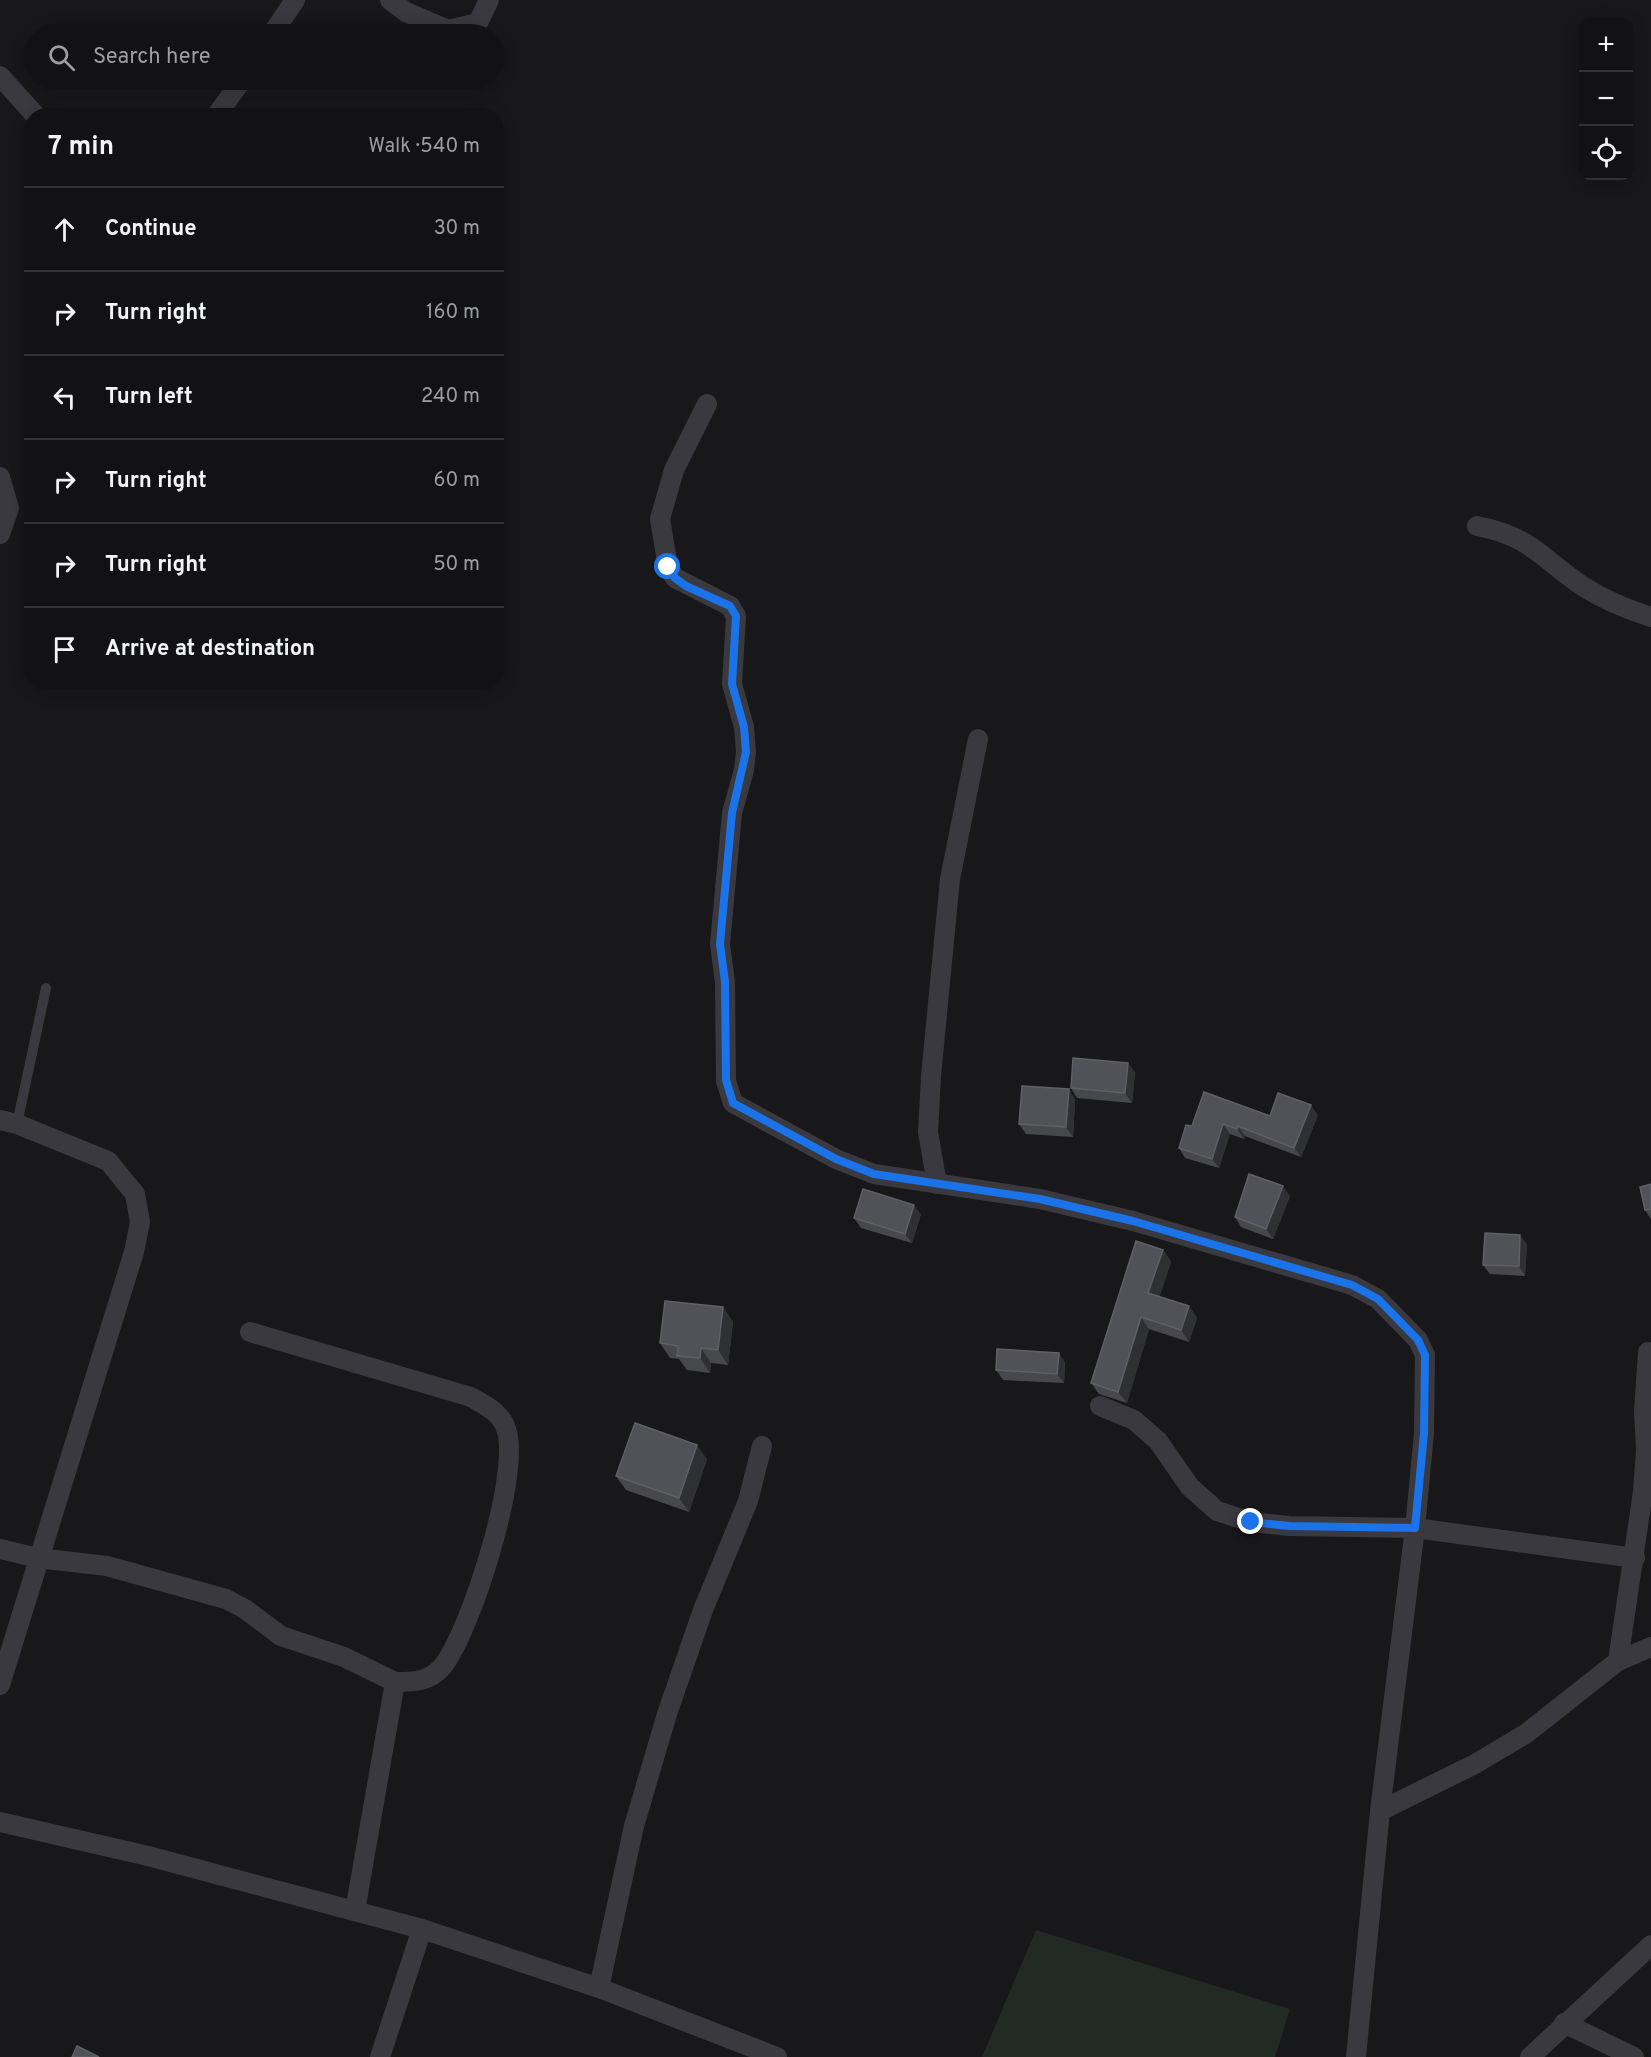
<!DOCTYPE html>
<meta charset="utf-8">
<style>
:root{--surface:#121214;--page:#1f2022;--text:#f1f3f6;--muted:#9c9ea0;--line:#313234}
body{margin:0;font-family:Overpass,sans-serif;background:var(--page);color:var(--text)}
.controls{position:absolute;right:18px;top:18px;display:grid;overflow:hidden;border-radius:12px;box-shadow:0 3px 15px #0003}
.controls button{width:54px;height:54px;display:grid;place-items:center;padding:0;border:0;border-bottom:2px solid var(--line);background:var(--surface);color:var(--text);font:30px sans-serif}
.stop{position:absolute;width:18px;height:18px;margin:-14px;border:4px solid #1a73e8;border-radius:50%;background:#fff}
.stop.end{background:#1a73e8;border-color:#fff;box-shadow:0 2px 6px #0008}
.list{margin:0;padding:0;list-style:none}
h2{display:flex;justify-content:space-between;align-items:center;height:78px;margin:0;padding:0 24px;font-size:26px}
h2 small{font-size:20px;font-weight:400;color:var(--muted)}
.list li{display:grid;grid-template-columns:39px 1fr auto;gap:18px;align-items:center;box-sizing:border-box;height:84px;padding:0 24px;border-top:2px solid var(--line)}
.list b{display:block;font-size:22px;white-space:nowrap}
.list em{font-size:20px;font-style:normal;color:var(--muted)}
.icon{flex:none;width:33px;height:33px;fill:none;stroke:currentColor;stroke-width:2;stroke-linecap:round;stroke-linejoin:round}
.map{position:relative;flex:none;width:1651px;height:2057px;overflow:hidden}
.search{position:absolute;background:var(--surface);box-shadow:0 3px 15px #0003;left:24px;top:24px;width:480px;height:66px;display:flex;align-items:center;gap:15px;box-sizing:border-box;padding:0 21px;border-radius:33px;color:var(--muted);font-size:22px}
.panel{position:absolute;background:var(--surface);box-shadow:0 3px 15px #0003;left:24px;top:108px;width:480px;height:582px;border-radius:24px}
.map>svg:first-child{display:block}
.grass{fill:#222a24}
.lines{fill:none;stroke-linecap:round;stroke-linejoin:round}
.service{stroke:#39393f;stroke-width:10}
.minor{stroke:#39393f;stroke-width:20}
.wall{fill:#46484c}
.shaded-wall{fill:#2f3033}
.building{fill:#515258;stroke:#5f6067;stroke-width:1.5}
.route{stroke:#1a73e8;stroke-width:8}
</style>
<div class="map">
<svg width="1651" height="2057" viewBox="0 0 1651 2057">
<rect width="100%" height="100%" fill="#18181a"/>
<path class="grass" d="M 1036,1930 L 1290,2009 L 1275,2057 L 982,2057 Z"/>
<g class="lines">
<path class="service" d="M 17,1124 L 46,988"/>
<g class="minor">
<path d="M 390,0 L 406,12 L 448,30 L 478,23 L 489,0"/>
<path d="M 272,34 L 295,0"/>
<path d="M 0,76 L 36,116"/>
<path d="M 216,116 L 242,80"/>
<path d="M 707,404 L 674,470 L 660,519 L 668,567 L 675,578 L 730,606 L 736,616 L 732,684 L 744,727 L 746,752 L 744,770 L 732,813 L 720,944 L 725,982 L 726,1081 L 733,1103 L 836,1159 L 874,1174 L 1040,1199 L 1133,1221 L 1352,1285 L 1378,1299 L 1418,1340 L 1425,1355 L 1424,1433 L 1415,1528 L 1380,1811 L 1356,2057"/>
<path d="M 0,477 L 9,508 L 0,534"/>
<path d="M 1477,526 C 1531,536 1542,559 1584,587 C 1603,599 1629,610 1651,617"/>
<path d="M 0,1120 L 17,1124 L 108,1161 L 135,1194 L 140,1222 L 134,1252 L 0,1685"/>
<path d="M 937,1184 L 928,1132 L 931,1076 L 950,879 L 978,739"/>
<path d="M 250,1332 L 471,1397 C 484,1405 499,1411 505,1426 C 524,1466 470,1634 442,1667 C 429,1682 413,1682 395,1682"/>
<path d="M 1100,1406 L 1134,1420 L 1158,1441 L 1190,1487 L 1217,1511 L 1251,1522 L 1289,1526 L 1415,1528 L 1635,1558"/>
<path d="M 0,1549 L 38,1558 L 107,1566 L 226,1599 L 245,1609 L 281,1636 L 344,1657 L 395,1682 L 355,1911"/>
<path d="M 1618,1661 L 1643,1492 L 1646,1450 L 1644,1412 L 1648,1352"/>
<path d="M 1380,1811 L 1475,1764 L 1527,1733 L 1618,1661 L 1651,1647"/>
<path d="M 0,1822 L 148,1856 L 422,1929 L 599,1988 L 777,2057"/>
<path d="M 599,1988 L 634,1826 L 667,1714 L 703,1610 L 748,1501 L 762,1446"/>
<path d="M 1564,2023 L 1634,2057"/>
<path d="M 380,2057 L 422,1929"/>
<path d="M 1530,2057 L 1651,1945"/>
</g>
</g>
<g class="wall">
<path d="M 1135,1072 L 1132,1103 L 1077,1098 L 1071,1088 Z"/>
<path d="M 1075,1099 L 1073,1137 L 1026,1134 L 1019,1124 Z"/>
<path d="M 1318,1115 L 1301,1157 L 1245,1136 L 1244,1139 L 1230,1134 L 1219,1168 L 1185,1158 L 1179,1148 L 1192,1126 L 1270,1116 Z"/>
<path d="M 1651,1184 L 1651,1219 L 1645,1210 Z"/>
<path d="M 1290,1196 L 1273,1239 L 1241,1227 L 1235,1217 Z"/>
<path d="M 921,1214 L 912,1243 L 861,1228 L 854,1218 Z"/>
<path d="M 1527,1244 L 1525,1276 L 1490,1274 L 1483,1265 Z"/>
<path d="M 1163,1250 L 1171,1262 L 1159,1297 L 1189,1306 L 1197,1318 L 1189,1342 L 1149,1329 L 1127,1403 L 1099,1394 L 1091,1383 Z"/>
<path d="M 723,1307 L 733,1322 L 728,1365 L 711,1363 L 710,1373 L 687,1370 L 679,1359 L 670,1358 L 660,1343 Z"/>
<path d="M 1065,1362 L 1064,1383 L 1003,1380 L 996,1370 Z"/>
<path d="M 707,1459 L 689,1512 L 626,1490 L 616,1476 Z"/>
</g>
<g class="shaded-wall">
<path d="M 1128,1063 L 1135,1072 L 1132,1103 L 1125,1093 Z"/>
<path d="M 1069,1089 L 1075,1099 L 1073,1137 L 1066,1127 Z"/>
<path d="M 1311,1105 L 1318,1115 L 1301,1157 L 1294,1148 Z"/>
<path d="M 1223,1124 L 1230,1134 L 1219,1168 L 1212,1159 Z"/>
<path d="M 1238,1126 L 1245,1136 L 1244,1139 L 1237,1129 Z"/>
<path d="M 1283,1186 L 1290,1196 L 1273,1239 L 1266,1229 Z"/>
<path d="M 914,1205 L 921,1214 L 912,1243 L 905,1234 Z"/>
<path d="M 1520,1235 L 1527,1244 L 1525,1276 L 1519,1266 Z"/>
<path d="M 1163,1250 L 1171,1262 L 1157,1305 L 1148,1293 Z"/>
<path d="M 1189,1306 L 1197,1318 L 1189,1342 L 1181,1330 Z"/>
<path d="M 723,1307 L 733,1322 L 728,1365 L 718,1350 Z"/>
<path d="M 1141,1317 L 1149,1329 L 1127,1403 L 1118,1392 Z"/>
<path d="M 701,1348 L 711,1363 L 710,1373 L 700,1358 Z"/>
<path d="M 1059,1353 L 1065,1362 L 1064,1383 L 1057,1374 Z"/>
<path d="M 697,1445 L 707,1459 L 689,1512 L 679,1498 Z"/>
</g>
<g class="building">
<path d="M 1073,1058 L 1128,1063 L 1125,1093 L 1071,1088 Z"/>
<path d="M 1022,1086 L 1069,1089 L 1066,1127 L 1019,1124 Z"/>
<path d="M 1204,1092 L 1270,1116 L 1278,1093 L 1311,1105 L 1294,1148 L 1238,1126 L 1237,1129 L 1223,1124 L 1212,1159 L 1179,1148 L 1186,1125 L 1192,1126 Z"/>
<path d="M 1249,1174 L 1283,1186 L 1266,1229 L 1235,1217 Z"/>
<path d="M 1651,1184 L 1651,1209 L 1645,1210 L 1640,1187 Z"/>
<path d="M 863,1189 L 914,1205 L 905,1234 L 854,1218 Z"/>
<path d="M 1485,1233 L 1520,1235 L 1519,1266 L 1483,1265 Z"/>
<path d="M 1136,1241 L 1163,1250 L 1148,1293 L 1189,1306 L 1181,1330 L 1141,1317 L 1118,1392 L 1091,1383 Z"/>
<path d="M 665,1301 L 723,1307 L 718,1350 L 701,1348 L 700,1358 L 677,1356 L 678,1346 L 660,1343 Z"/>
<path d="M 997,1349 L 1059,1353 L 1057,1374 L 996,1370 Z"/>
<path d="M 635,1423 L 697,1445 L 679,1498 L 616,1476 Z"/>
<path d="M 77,2046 L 99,2057 L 72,2057 Z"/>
</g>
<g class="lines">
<path class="route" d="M 668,567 L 675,578 L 686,586 L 730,606 L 736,616 L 732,684 L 744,727 L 746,752 L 732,813 L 720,944 L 725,982 L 726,1080 L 733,1103 L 836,1159 L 874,1174 L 1040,1199 L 1133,1221 L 1352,1285 L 1378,1299 L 1418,1340 L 1425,1355 L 1424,1433 L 1415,1528 L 1289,1526 L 1251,1522"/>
</g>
</svg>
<div class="controls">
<button>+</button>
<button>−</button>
<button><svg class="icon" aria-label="locate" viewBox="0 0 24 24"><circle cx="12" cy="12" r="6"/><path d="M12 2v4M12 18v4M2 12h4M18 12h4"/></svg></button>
</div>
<div class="stop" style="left:668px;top:567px"></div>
<div class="stop end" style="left:1251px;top:1522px"></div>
<div class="search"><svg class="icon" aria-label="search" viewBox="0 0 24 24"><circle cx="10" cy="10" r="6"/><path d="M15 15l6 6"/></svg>Search here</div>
<section class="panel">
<h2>7 min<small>Walk · 540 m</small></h2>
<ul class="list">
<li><svg class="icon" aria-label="ahead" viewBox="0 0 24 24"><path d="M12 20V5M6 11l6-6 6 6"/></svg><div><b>Continue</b></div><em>30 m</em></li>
<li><svg class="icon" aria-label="right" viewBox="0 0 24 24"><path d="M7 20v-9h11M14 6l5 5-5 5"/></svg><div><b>Turn right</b></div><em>160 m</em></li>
<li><svg class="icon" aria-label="left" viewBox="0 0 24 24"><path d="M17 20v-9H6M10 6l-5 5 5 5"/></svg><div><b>Turn left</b></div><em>240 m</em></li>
<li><svg class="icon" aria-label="right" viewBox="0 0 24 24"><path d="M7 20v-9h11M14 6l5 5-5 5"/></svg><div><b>Turn right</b></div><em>60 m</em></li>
<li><svg class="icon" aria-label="right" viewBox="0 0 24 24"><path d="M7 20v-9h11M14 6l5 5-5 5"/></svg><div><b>Turn right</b></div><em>50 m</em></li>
<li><svg class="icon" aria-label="arrive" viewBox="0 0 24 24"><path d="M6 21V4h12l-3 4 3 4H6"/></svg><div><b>Arrive at destination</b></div></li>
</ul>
</section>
</div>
